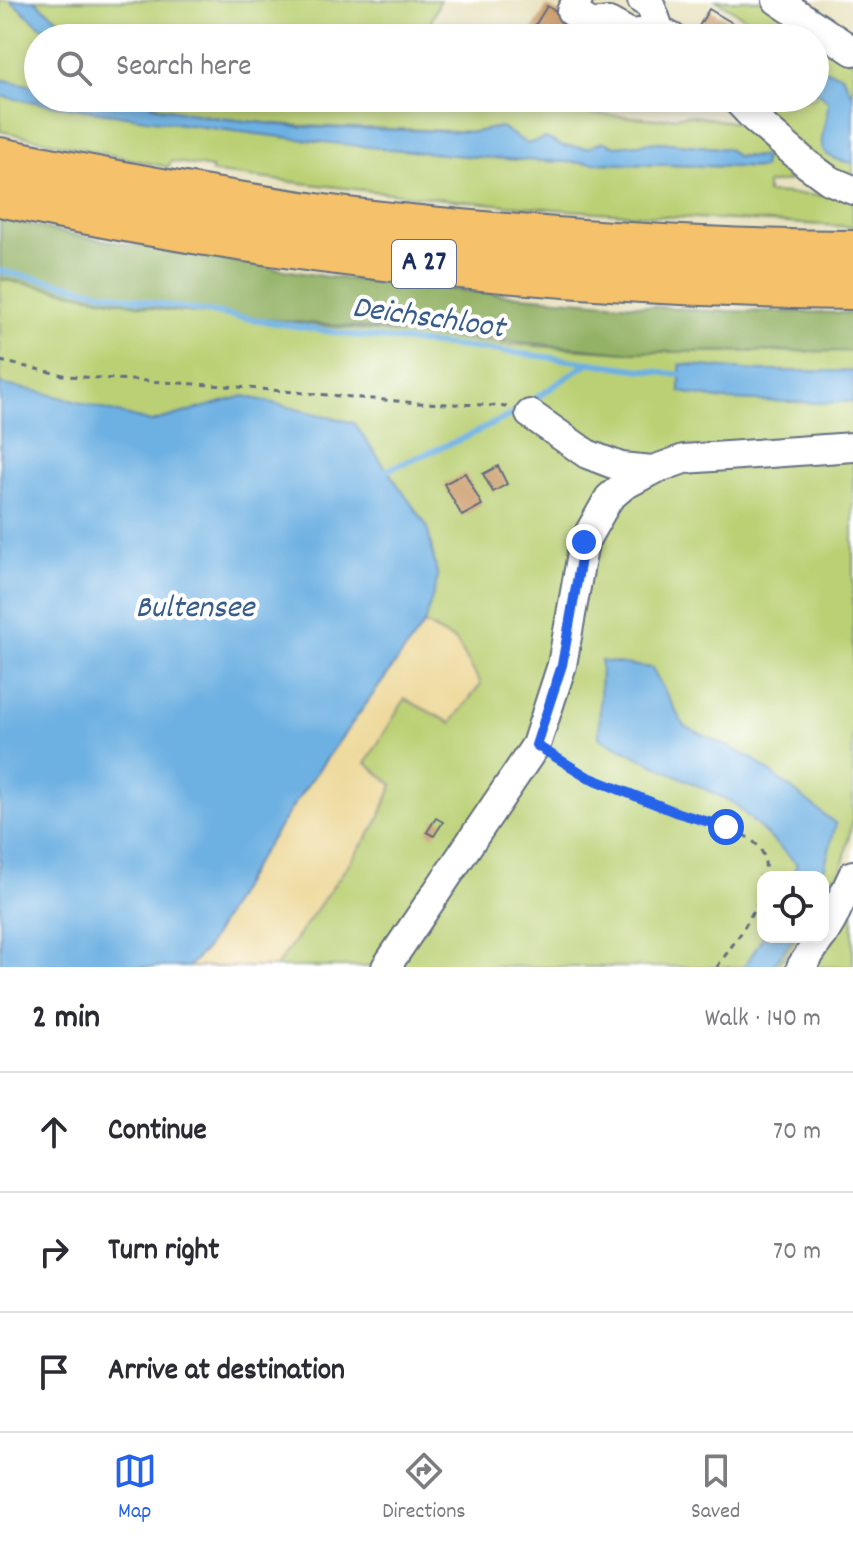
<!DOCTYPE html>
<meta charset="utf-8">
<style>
:root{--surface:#fff;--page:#f7f7f7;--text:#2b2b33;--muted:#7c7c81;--line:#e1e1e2;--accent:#2563eb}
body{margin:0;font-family:Dekko,sans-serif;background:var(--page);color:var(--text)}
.controls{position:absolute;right:24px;bottom:24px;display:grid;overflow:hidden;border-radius:16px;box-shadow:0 4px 12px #0003}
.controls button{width:72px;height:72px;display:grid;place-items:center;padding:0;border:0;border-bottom:2px solid var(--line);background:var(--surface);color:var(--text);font:40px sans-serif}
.stop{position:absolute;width:24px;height:24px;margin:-18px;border:6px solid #2563eb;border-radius:50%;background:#fff}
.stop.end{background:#2563eb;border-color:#fff;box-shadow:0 2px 8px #0008}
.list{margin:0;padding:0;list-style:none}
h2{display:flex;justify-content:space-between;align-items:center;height:104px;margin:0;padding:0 32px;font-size:34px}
h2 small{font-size:26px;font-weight:400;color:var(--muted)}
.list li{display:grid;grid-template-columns:52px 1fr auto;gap:24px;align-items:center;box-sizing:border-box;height:120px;padding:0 32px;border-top:2px solid var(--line)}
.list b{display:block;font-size:30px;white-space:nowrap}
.list em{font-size:26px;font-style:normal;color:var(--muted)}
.icon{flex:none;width:44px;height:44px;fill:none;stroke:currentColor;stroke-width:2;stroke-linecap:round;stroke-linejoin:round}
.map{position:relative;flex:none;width:853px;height:967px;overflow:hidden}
.search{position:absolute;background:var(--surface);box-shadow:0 4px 12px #0003;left:24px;right:24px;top:24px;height:88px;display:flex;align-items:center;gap:20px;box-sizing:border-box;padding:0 28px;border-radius:44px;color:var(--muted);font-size:30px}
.sheet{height:464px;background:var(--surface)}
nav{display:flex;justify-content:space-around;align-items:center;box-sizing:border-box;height:112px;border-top:2px solid var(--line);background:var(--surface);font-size:22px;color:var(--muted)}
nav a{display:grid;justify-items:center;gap:4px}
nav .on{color:var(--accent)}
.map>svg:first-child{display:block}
.green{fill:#bbd074;stroke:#6b8069;stroke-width:2}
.forest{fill:#94b266;stroke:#587062;stroke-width:2}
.sand{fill:#eeda9e;stroke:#84847e;stroke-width:2}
.water{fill:#6db0e2;stroke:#4470a0;stroke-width:2}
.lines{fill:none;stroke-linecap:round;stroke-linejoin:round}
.stream{stroke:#6db0e2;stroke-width:6}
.building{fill:#cc9e6d}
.minor-casing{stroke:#636e80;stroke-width:32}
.highway-casing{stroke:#636e80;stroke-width:44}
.path{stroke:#636e80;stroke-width:3;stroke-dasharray:6 6;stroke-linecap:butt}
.minor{stroke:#fff;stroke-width:28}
.highway{stroke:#f5c16b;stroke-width:40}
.route{stroke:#2563eb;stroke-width:10}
.labels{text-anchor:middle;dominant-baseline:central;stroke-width:8;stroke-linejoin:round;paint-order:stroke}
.shield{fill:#fff;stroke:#5f6d8e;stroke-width:2}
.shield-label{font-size:28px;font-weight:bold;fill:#1b2f5e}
.water-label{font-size:32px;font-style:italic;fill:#385c8c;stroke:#fff}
</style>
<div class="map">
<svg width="853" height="967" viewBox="0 0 853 967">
<rect width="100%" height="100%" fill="#fff"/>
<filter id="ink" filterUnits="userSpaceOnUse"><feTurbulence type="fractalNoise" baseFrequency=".0125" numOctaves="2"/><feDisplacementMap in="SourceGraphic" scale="16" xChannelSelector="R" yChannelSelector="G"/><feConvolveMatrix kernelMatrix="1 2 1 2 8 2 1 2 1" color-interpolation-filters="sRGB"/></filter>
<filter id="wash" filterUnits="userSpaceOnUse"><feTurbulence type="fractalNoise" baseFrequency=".006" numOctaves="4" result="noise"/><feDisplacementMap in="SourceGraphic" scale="32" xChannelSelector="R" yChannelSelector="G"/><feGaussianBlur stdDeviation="1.8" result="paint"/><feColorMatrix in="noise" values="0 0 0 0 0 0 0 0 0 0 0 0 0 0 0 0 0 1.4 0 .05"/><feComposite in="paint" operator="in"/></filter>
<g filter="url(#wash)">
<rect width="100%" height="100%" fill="#e8e2bf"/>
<g class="green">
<path d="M 0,0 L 10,0 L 38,24 L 60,38 L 38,38 L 38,88 L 23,100 C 166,122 308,142 452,155 C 555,164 659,164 763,168 L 763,157 L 736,156 L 728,149 L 660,142 L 616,146 L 603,142 L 587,148 L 562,146 L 546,138 L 527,144 L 501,127 L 474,132 C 378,126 286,131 191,113 C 175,110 157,110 145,98 L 518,98 L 555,111 L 659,119 L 688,115 L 744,124 L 755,119 L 761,98 L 815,98 L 815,90 L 828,101 L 828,110 L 822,135 L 834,159 L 853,163 L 853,182 L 821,168 L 787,181 L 767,184 L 767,193 L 853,197 L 853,227 C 772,221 692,219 611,213 C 482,205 353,189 225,174 L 212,172 L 212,168 L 171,161 L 168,167 L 0,131 Z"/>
<path d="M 34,0 L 440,0 L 424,38 L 82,38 Z"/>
<path d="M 716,0 L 762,0 L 853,62 L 853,96 L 842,75 L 815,67 L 815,38 L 771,38 L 771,34 Z"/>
<path d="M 0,279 L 166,310 L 502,344 L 627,352 L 853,351 L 853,818 L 842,869 L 823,898 L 823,877 L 763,877 L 763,937 L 797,937 L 777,967 L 0,967 Z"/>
<path d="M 853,905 L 853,967 L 812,967 Z"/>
</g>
<path class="forest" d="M 0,218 L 73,235 L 327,277 L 507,295 L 711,311 L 853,313 L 853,351 L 627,352 L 166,310 L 0,279 Z"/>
<path class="sand" d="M 424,624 L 456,641 L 481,684 L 451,723 L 405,699 L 366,763 L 393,785 L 376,825 L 276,967 L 188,967 L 206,949 L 252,868 L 303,791 Z"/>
<g class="water">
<path d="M 10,0 L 34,0 L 82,38 L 60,38 L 38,24 Z"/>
<path d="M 815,67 L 842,75 L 853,96 L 853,163 C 803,155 828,136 828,101 L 815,90 Z"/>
<path d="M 0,79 L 38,87 L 38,98 L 145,98 L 153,106 L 211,117 L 301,127 L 474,132 L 501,127 L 527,144 L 546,138 L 562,146 L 587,148 L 603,142 L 616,146 L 660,142 L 728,149 L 736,156 L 764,157 L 763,168 C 660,164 557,164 454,155 C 309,143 165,123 22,100 L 0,96 Z"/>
<path d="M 680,364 L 758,371 L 853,371 L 853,401 L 825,403 L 723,400 L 680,392 Z"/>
<path d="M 0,384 L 41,392 L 151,422 L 244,396 L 354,423 L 427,526 L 438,578 L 424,624 L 303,791 L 252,868 L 206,949 L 188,967 L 0,967 Z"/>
<path d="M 601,661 L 652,668 L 684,726 L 752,758 L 836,824 L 822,877 L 791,877 L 797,864 L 734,803 L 599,738 Z"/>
<path d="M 763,937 L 793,937 L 772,967 L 744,967 Z"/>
</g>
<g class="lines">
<g class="stream">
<path d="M 0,271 L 164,305 L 351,335 L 509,352 L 688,376"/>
<path d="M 387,470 L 464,438 L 511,415 L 588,363"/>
</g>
</g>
<g id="blocks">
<g class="building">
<path d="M 547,6 L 587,30 L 582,38 L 541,38 L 531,32 Z"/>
<path d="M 709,9 L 746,31 L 741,38 L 703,38 L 695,33 Z"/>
<path d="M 498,466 L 507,484 L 493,492 L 483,474 Z"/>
<path d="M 465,473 L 482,505 L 462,516 L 444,484 Z"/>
<path d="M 436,818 L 443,822 L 434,836 L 427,832 Z"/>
</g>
</g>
</g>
<g filter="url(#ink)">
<use href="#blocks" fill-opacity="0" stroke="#636e80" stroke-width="2"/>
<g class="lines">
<g class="minor-casing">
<g id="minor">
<path d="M 578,0 L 571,11 L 592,24 L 609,22 L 631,34 L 660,31 L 673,38"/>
<path d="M 642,0 L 650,4 L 660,31"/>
<path d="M 777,0 L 853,51"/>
<path d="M 735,98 L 755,119 L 807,164 L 829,180 L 853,190"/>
<path d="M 530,414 L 587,454 L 621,467 L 653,470"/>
<path d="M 823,935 L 832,920 L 853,875"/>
<path d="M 386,967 L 536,745 L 562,665 L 584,542 L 609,498 L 623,486 L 653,470 L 684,459 L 853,447"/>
<path d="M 801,967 L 821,937"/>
</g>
</g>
<g class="highway-casing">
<g id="highway">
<path d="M 0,158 C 104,179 211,199 316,214 C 414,227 512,235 611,242 C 692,247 772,251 853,251"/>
<path d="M 0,196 C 280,257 567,286 853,289"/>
</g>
</g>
<g class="path">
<path d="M 0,361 L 68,376 L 226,386 L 418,403 L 484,405 L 507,407"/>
<path d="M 555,757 C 594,780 637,799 680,814 C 700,821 740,828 755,843 C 766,853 766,864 765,877"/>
<path d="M 717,967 L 741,933 L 763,894"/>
</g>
<use href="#minor" class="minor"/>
<use href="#highway" class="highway"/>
</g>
</g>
<g class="lines" filter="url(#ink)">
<path class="route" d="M 584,542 L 562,665 L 536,745 L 588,777 L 678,813 L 726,827"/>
</g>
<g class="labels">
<rect class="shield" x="392" y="240" width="64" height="48" rx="6"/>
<g class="shield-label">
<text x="424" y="264">A 27</text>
</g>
<g class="water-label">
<text transform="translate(428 320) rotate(8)">Deichschloot</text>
<text x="195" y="610">Bultensee</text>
</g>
</g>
</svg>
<div class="controls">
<button><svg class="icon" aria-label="locate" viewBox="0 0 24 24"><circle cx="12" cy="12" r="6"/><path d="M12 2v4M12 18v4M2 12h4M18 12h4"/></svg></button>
</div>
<div class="stop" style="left:726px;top:827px"></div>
<div class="stop end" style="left:584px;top:542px"></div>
<div class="search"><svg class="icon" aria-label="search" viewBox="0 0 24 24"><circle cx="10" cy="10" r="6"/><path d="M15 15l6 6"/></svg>Search here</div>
</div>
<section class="sheet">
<h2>2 min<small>Walk · 140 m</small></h2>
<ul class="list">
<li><svg class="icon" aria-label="ahead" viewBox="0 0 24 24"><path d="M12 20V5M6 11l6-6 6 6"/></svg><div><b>Continue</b></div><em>70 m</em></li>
<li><svg class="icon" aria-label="right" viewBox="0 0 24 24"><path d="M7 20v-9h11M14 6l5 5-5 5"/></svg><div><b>Turn right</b></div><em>70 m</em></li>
<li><svg class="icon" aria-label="arrive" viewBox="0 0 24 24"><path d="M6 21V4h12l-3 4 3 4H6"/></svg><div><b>Arrive at destination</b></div></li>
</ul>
</section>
<nav>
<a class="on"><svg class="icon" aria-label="map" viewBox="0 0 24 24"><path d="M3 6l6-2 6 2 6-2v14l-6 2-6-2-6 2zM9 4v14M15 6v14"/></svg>Map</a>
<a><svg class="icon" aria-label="directions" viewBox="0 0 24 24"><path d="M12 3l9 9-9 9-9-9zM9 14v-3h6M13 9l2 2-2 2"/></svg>Directions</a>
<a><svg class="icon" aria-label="saved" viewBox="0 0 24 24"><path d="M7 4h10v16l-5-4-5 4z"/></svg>Saved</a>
</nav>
